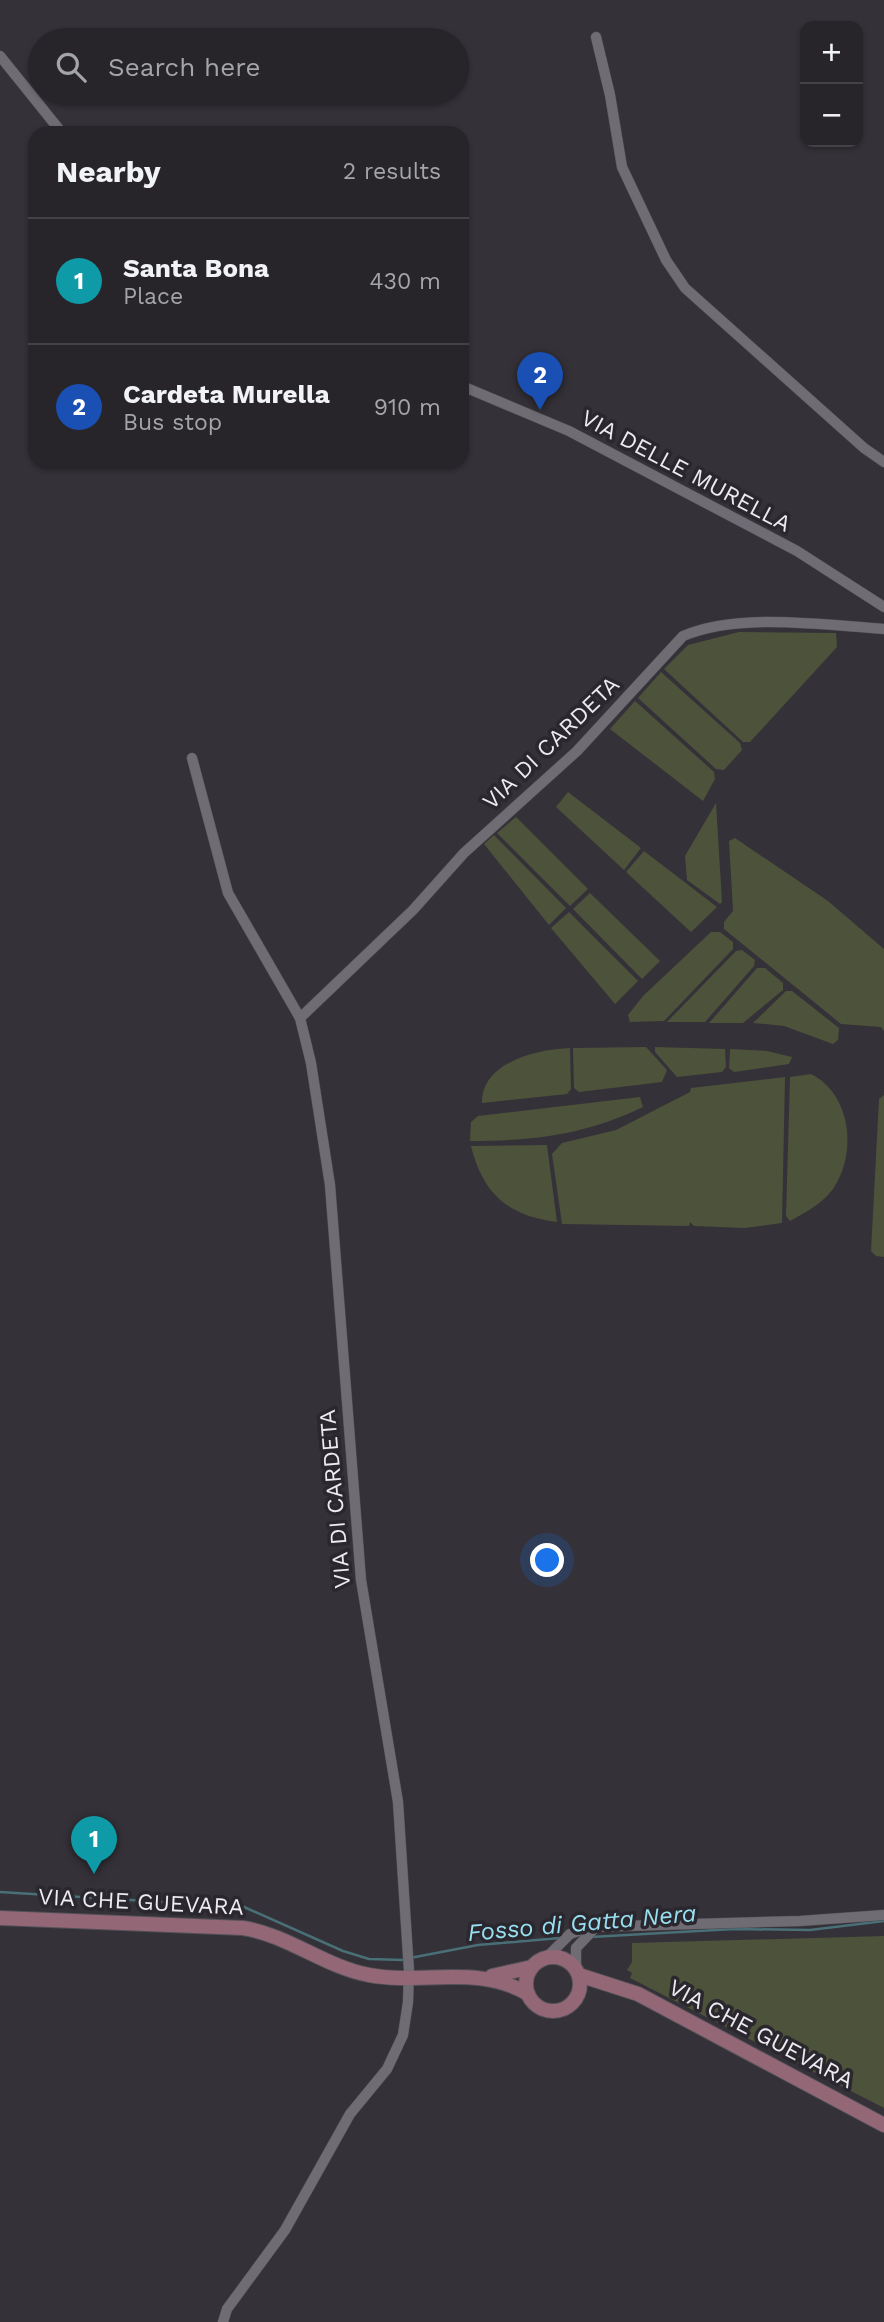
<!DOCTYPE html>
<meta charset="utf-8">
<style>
:root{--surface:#27252a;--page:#333136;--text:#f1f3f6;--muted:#a4a5a8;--line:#434247;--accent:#77c0f7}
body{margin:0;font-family:"Work Sans",sans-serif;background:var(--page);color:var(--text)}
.controls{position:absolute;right:21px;top:21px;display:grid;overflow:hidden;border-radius:14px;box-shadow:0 2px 5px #0004}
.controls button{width:63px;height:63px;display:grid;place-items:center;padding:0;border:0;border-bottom:2px solid var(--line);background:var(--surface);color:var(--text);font:35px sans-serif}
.you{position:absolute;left:548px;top:1561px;width:24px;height:24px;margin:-18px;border:5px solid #fff;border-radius:50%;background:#1a73e8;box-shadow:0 0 0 10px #1a73e833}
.badge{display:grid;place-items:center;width:46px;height:46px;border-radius:50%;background:var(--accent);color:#fff;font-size:23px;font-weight:700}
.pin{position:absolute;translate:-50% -58px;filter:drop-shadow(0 2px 4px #0008)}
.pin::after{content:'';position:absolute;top:37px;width:24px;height:21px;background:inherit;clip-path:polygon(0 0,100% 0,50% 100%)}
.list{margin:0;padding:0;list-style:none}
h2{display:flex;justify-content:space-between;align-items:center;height:91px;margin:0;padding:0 28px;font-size:30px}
h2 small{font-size:23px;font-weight:400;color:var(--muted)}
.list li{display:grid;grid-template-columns:46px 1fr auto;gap:21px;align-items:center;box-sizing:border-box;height:126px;padding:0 28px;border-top:2px solid var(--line)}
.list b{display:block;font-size:26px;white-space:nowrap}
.list p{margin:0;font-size:23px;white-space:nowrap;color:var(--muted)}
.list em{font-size:23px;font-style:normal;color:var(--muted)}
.icon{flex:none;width:38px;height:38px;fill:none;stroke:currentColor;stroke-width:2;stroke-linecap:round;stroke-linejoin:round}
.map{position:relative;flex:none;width:884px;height:2322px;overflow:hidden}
.search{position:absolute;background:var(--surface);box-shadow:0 2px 5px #0004;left:28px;top:28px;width:441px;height:77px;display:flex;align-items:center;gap:18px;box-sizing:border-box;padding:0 24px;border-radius:38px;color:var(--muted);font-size:26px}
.panel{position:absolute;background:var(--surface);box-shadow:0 2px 5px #0004;left:28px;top:126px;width:441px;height:343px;border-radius:21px}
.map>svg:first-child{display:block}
.green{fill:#4d523a}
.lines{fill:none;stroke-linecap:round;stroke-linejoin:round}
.stream{stroke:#496f77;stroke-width:2.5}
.minor-casing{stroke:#525056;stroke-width:11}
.secondary-casing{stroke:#525056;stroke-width:16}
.minor{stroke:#6f6c74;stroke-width:10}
.secondary{stroke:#936776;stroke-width:14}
.labels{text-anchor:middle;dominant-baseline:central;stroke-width:7;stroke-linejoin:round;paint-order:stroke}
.street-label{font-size:23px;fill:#edebf0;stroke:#2a272e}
.water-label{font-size:24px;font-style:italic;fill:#98e0f0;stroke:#2a272e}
</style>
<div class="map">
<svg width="884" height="2322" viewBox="0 0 884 2322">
<rect width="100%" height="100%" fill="#343138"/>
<g class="green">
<path d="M 739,632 L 836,633 L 837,647 L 750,742 L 743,742 L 664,669 L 688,645 Z"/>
<path d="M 661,672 L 740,743 L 742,750 L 724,770 L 716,769 L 638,698 Z"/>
<path d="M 635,701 L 714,772 L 715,779 L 703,801 L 610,729 Z"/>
<path d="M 568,792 L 641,848 L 624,870 L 556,807 Z"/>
<path d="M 716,803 L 722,902 L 720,904 L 687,880 L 685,856 Z"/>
<path d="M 516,817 L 588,889 L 570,906 L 497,833 Z"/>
<path d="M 494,835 L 566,908 L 549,925 L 484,844 Z"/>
<path d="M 735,838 L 828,901 L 884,949 L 884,1031 L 881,1027 L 841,1024 L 724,929 L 724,922 L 733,911 L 729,841 Z"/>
<path d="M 644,851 L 717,907 L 691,932 L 626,872 Z"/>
<path d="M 590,893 L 660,961 L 642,979 L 573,909 Z"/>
<path d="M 569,912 L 638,981 L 615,1004 L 551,928 Z"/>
<path d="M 711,932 L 720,932 L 733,942 L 733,949 L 664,1021 L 630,1022 L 628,1015 L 643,996 Z"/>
<path d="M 742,950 L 755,960 L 754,966 L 705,1022 L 667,1022 L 736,951 Z"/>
<path d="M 757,968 L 765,968 L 783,983 L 783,990 L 743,1023 L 709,1023 Z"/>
<path d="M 786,991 L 792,991 L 839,1028 L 838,1040 L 833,1044 L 784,1026 L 753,1023 Z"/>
<path d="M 646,1047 L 667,1070 L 662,1082 L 579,1092 L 574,1088 L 573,1048 Z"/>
<path d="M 655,1047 L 725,1049 L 726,1067 L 722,1072 L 677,1077 L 655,1052 Z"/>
<path d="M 570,1048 L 571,1089 L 567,1094 L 482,1103 C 481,1062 538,1049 570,1048 Z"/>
<path d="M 730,1049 L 767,1051 L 792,1057 L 789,1064 L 734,1072 L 729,1068 Z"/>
<path d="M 811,1074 C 851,1094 858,1153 833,1189 C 822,1204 806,1212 790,1221 L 786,1216 L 790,1077 Z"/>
<path d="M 785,1077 L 782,1223 L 745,1228 L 694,1226 L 690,1222 L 689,1226 L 562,1224 L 552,1154 L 562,1143 L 616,1130 L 690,1092 L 691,1088 Z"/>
<path d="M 884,1095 L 884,1257 L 876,1256 L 871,1251 L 879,1099 Z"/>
<path d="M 640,1097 L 643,1107 C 585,1135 533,1141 470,1141 L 471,1122 L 478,1116 Z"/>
<path d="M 547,1145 L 557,1222 C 508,1216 483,1194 471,1146 Z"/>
<path d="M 884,1936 L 884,2108 L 630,1978 L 632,1973 L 627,1970 L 632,1962 L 632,1943 Z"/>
</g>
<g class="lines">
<g class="stream">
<path d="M 0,1892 L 244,1907 L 343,1951 L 369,1959 L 404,1960"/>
<path d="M 591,1937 L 734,1929 L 810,1930 L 884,1921"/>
<path d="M 410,1958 L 478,1945 L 560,1938"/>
</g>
<g class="minor-casing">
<g id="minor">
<path d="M 596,37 L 610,95 L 622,167 L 666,260 L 685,288 L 864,448 L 884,462"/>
<path d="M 0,56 L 62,133"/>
<path d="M 462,386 L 569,431 L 797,551 L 884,607"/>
<path d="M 192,758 L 228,893 L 300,1018"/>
<path d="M 547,1957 L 570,1934 L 589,1927 L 800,1921 L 884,1915"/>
<path d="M 576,1968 L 576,1948 L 596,1927"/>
<path d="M 223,2322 L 227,2309 L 285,2230 L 350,2114 L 387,2069 L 403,2035 L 408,2002 L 409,1971 L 398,1802 L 361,1580 L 330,1185 L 311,1063 L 300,1018 L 413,910 L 464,853 L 577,751 L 683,636 C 739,612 825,625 884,629"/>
</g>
</g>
<g class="secondary-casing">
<g id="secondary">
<path d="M 0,1918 L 243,1928 C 288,1935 325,1967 369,1975 C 422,1985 479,1964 528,1994"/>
<circle cx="553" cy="1984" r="27"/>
<path d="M 579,1975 L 638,1994 L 884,2125"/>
<path d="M 492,1976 L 532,1967"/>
</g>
</g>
<use href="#minor" class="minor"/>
<use href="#secondary" class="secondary"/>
</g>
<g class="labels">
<g class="street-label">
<text transform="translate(686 471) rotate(28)">VIA DELLE MURELLA</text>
<text transform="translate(551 743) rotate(-44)">VIA DI CARDETA</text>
<text transform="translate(335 1499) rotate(-95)">VIA DI CARDETA</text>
<text transform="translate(141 1902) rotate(3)">VIA CHE GUEVARA</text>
<text transform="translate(761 2034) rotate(28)">VIA CHE GUEVARA</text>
</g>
<g class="water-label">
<text transform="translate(582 1923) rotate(-5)">Fosso di Gatta Nera</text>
</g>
</g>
</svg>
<div class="controls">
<button>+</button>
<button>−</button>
</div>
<div class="you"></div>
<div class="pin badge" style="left:94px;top:1874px;background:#0f9aa8">1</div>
<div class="pin badge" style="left:540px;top:410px;background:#1a4fb4">2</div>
<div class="search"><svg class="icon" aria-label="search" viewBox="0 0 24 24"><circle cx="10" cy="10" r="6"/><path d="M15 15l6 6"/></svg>Search here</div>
<section class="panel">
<h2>Nearby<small>2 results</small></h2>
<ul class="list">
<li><span class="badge" style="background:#0f9aa8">1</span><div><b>Santa Bona</b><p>Place</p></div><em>430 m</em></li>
<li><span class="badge" style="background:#1a4fb4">2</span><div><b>Cardeta Murella</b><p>Bus stop</p></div><em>910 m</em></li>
</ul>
</section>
</div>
